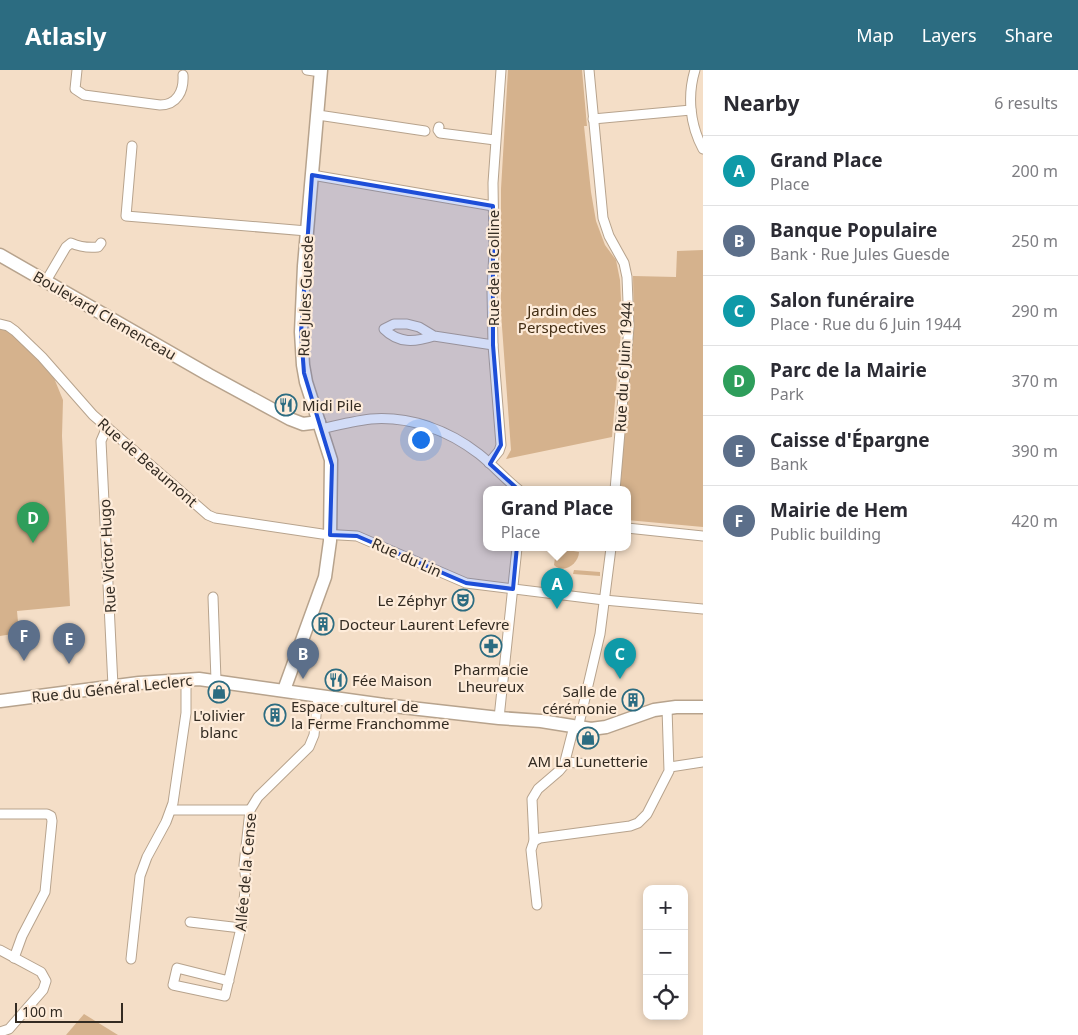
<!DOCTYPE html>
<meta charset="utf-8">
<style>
:root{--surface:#fff;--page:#f2f2f3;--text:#2b2b33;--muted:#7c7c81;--line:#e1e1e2;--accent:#2c6c81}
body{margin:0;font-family:"Noto Sans",sans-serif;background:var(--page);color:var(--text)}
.controls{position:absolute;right:15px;bottom:15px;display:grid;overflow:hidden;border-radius:10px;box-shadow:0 2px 8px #0003}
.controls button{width:45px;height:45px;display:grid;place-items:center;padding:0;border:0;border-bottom:1px solid var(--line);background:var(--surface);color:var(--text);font:25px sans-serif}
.scale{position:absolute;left:15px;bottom:12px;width:108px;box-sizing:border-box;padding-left:5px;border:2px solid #332b22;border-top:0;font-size:14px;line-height:18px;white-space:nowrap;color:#332b22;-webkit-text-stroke:4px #feecda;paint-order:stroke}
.you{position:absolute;left:420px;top:369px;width:18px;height:18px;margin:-12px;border:4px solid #fff;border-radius:50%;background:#1a73e8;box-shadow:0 0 0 8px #1a73e833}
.badge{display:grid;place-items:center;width:32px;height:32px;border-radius:50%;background:var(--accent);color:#fff;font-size:16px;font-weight:700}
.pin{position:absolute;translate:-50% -41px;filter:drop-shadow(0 1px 2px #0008)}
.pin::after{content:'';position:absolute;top:26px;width:18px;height:15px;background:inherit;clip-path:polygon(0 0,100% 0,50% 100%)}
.popup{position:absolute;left:483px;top:416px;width:148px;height:65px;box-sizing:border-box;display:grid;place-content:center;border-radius:10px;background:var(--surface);filter:drop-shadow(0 1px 4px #0005);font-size:16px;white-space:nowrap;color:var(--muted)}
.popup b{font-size:19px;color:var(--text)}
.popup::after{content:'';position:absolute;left:50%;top:100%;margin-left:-10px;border:10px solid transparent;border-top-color:var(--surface)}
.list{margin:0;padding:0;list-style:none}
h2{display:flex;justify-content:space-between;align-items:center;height:65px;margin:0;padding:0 20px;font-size:21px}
h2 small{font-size:16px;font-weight:400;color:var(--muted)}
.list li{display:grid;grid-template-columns:32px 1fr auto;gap:15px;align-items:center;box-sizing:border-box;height:70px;padding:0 20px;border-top:1px solid var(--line)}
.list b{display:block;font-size:19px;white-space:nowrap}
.list p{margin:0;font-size:16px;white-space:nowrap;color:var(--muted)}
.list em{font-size:16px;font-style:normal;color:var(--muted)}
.icon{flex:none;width:28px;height:28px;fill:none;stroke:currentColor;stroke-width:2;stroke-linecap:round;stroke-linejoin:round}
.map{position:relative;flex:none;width:703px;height:965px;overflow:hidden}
header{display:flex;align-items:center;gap:30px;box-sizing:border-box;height:70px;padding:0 25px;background:var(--accent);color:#fff}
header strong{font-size:24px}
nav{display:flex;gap:28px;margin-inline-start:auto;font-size:18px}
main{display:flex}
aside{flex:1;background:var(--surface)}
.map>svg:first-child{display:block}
.green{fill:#d5b28d}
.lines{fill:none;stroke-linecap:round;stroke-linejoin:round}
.street-casing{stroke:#b7a38d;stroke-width:11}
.secondary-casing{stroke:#b7a38d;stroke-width:15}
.street{stroke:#fff;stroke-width:9}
.secondary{stroke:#fff;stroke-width:12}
.marked{fill:#1d4ed8;fill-opacity:0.2;stroke:#1d4ed8;stroke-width:4;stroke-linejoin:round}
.labels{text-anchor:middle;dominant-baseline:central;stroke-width:4.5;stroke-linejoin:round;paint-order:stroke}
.street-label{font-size:15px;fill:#332b22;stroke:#feecda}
.park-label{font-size:15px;fill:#432e14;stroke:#feecda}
.poi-label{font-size:15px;fill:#332b22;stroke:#feecda;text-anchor:start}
</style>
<header>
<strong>Atlasly</strong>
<nav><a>Map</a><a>Layers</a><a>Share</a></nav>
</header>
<main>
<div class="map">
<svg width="703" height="965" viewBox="0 0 703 965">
<rect width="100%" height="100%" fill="#f4dec7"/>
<g class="green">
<path d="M 508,0 L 582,0 L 587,56 L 584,56 L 591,122 L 596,151 L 605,175 L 616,190 L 620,210 L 622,249 L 612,367 L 506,389 L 511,380 L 501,243 L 501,119 Z"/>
<path d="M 703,180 L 703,457 L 627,450 L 627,420 L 619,420 L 634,257 L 633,206 L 676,207 L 677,181 Z"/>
<path d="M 0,256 L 17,267 L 54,308 L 63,330 L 62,366 L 70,536 L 17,541 L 19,563 L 0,566 Z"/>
<path d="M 568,480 L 579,482 C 579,493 564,505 554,495 L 555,488 Z"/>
<path d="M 574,500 L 600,502 L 600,506 L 573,504 Z"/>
<path d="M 84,944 L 118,965 L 66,965 Z"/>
</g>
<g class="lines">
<g class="street-casing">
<g id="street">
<path d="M 77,0 L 75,19 L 84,25 L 160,35 C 177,35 184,21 183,5"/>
<path d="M 307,0 L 321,2"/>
<path d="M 589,0 L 603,148 L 609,166 L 624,193 L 627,207 L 629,257 L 615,420"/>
<path d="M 695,0 C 687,26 690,55 703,79"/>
<path d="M 318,45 L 425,61"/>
<path d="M 593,49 L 691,40"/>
<path d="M 439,57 L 438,60 L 440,63 L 495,70"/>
<path d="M 132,76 L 126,146 L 307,161"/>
<path d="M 312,105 L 493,136"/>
<path d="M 46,211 L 66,177 L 71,173 C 80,177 88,178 98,177 L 101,173"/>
<path d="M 0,254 L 8,256 L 15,261 L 42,287 L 93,345 L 208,445 L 215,448 L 322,464 L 357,466 L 466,513 L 604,530 L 703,539"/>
<path d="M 434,266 C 415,272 399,274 384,259 L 394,254 L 407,254 L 419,257 L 434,266 L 493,275"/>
<path d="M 107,357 L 101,371 L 113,616"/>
<path d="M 321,359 C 338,355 354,351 371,349 C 410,346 448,360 479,384 C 493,395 505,409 519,420"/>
<path d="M 489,393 L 499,381 L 501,375 L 493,275 L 492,220 L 494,181 L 493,113 L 501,0"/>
<path d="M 627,458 L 703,466"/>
<path d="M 213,527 L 216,610"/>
<path d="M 499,648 L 517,478"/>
<path d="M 566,692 L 589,694"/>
<path d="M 670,697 L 703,692"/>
<path d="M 171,740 L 250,740"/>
<path d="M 0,744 L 47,744 L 51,746 L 52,751 L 45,822 L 22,866 L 14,888"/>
<path d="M 534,771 L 540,768 L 630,756 L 638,753 L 647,744 L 669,701 L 667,638"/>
<path d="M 537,835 L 531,780 L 534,771 L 532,729 L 538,719 L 559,701 L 564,695 L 573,660 L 578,658 L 600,564 L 611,478"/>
<path d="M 190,852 L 241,858"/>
<path d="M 0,880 L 41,902 L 46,911 L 43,920 L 9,959 L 0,962"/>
<path d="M 131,889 L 140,806 L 147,787 L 166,752 L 173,733 L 186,643 L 186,609"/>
<path d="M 229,911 L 177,898 L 173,915 L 225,926 L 241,858 L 246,811 L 244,795 L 250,740 L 258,727 L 309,677 L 314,665 L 318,626"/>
</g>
</g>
<g class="secondary-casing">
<g id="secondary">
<path d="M 0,185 L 209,305 L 290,349 L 303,354 L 319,352"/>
<path d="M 284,620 L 325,507 L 330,471 L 331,390 L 306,312 L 303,295 L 301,262 L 304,196 L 321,0"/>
<path d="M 0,631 L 139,613 L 199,609 L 384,635 L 499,648 L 541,651 L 591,659 L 606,657 L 654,640 L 676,637 L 703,637"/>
</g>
</g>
<use href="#street" class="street"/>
<use href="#secondary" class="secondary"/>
</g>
<path class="marked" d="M 312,105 L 493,136 L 493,275 L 501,375 L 490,394 L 522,423 L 513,519 L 466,513 L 357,466 L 330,465 L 332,395 L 304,303 L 301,263 Z"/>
<defs>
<g id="restaurant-ring" transform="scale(1.125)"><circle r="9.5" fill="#feecda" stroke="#2c6c81" stroke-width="1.5"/><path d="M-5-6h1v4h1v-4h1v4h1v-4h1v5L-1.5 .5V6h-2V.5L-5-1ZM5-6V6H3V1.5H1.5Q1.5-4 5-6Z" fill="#2c6c81"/></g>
<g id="theatre-ring" transform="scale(1.125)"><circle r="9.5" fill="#feecda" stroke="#2c6c81" stroke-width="1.5"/><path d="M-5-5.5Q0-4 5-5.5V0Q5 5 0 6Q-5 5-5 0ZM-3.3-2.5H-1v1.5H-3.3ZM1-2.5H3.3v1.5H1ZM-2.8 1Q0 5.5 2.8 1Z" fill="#2c6c81"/></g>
<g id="building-ring" transform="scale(1.125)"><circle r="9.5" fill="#feecda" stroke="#2c6c81" stroke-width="1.5"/><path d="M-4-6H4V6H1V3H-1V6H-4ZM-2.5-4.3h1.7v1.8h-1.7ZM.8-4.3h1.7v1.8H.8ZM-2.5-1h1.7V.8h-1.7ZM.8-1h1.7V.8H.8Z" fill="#2c6c81"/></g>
<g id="pharmacy-ring" transform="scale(1.125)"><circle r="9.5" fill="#feecda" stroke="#2c6c81" stroke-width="1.5"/><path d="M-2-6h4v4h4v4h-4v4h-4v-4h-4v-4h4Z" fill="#2c6c81"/></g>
<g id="shop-ring" transform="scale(1.125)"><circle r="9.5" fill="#feecda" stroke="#2c6c81" stroke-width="1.5"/><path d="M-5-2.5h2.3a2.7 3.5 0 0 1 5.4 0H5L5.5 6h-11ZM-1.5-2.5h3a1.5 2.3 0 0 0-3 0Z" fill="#2c6c81"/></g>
</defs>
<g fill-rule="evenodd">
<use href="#restaurant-ring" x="286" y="335"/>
<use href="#theatre-ring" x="463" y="530"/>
<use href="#building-ring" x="323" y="554"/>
<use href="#pharmacy-ring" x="491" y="576"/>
<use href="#restaurant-ring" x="336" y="610"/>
<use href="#shop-ring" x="219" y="622"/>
<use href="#building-ring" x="633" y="630"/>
<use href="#building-ring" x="275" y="645"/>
<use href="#shop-ring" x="588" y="668"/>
</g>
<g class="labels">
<g class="street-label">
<text transform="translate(493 198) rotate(-90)">Rue de la Colline</text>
<text transform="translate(305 226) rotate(-88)">Rue Jules Guesde</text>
<text transform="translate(105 245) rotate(30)">Boulevard Clemenceau</text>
<text transform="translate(623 297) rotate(-87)">Rue du 6 Juin 1944</text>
<text transform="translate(148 392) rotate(41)">Rue de Beaumont</text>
<text transform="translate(107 486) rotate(-93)">Rue Victor Hugo</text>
<text transform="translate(407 487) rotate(24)">Rue du Lin</text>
<text transform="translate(112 618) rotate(-6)">Rue du Général Leclerc</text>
<text transform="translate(245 802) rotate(-85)">Allée de la Cense</text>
</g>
<g class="park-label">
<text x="562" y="240">Jardin des<tspan x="562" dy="17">Perspectives</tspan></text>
</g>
<g class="poi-label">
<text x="302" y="335">Midi Pile</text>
<text x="447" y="530" text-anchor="end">Le Zéphyr</text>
<text x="339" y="554">Docteur Laurent Lefevre</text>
<text x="491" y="599" text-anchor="middle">Pharmacie<tspan x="491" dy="17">Lheureux</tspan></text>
<text x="352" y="610">Fée Maison</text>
<text x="617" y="621" text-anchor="end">Salle de<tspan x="617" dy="17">cérémonie</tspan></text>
<text x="291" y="636">Espace culturel de<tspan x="291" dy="17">la Ferme Franchomme</tspan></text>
<text x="219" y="645" text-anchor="middle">L'olivier<tspan x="219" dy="17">blanc</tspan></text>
<text x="588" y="691" text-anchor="middle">AM La Lunetterie</text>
</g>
</g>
</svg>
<div class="controls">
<button>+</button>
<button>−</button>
<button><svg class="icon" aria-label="locate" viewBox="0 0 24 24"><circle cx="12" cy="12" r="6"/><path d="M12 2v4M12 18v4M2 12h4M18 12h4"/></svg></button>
</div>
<div class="scale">100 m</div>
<div class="you"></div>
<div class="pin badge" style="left:557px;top:539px;background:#0f9aa8">A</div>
<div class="popup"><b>Grand Place</b>Place</div>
<div class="pin badge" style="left:303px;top:609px;background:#5c6f8a">B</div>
<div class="pin badge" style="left:620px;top:609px;background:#0f9aa8">C</div>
<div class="pin badge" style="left:33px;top:473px;background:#2e9e5b">D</div>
<div class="pin badge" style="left:69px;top:594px;background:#5c6f8a">E</div>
<div class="pin badge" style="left:24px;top:591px;background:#5c6f8a">F</div>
</div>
<aside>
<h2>Nearby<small>6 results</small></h2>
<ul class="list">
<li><span class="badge" style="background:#0f9aa8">A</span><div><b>Grand Place</b><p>Place</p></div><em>200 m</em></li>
<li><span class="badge" style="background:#5c6f8a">B</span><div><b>Banque Populaire</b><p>Bank · Rue Jules Guesde</p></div><em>250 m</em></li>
<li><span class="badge" style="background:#0f9aa8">C</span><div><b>Salon funéraire</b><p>Place · Rue du 6 Juin 1944</p></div><em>290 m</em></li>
<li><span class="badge" style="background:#2e9e5b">D</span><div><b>Parc de la Mairie</b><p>Park</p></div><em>370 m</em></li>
<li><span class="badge" style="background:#5c6f8a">E</span><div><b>Caisse d'Épargne</b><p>Bank</p></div><em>390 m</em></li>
<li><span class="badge" style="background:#5c6f8a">F</span><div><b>Mairie de Hem</b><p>Public building</p></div><em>420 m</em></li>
</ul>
</aside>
</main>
